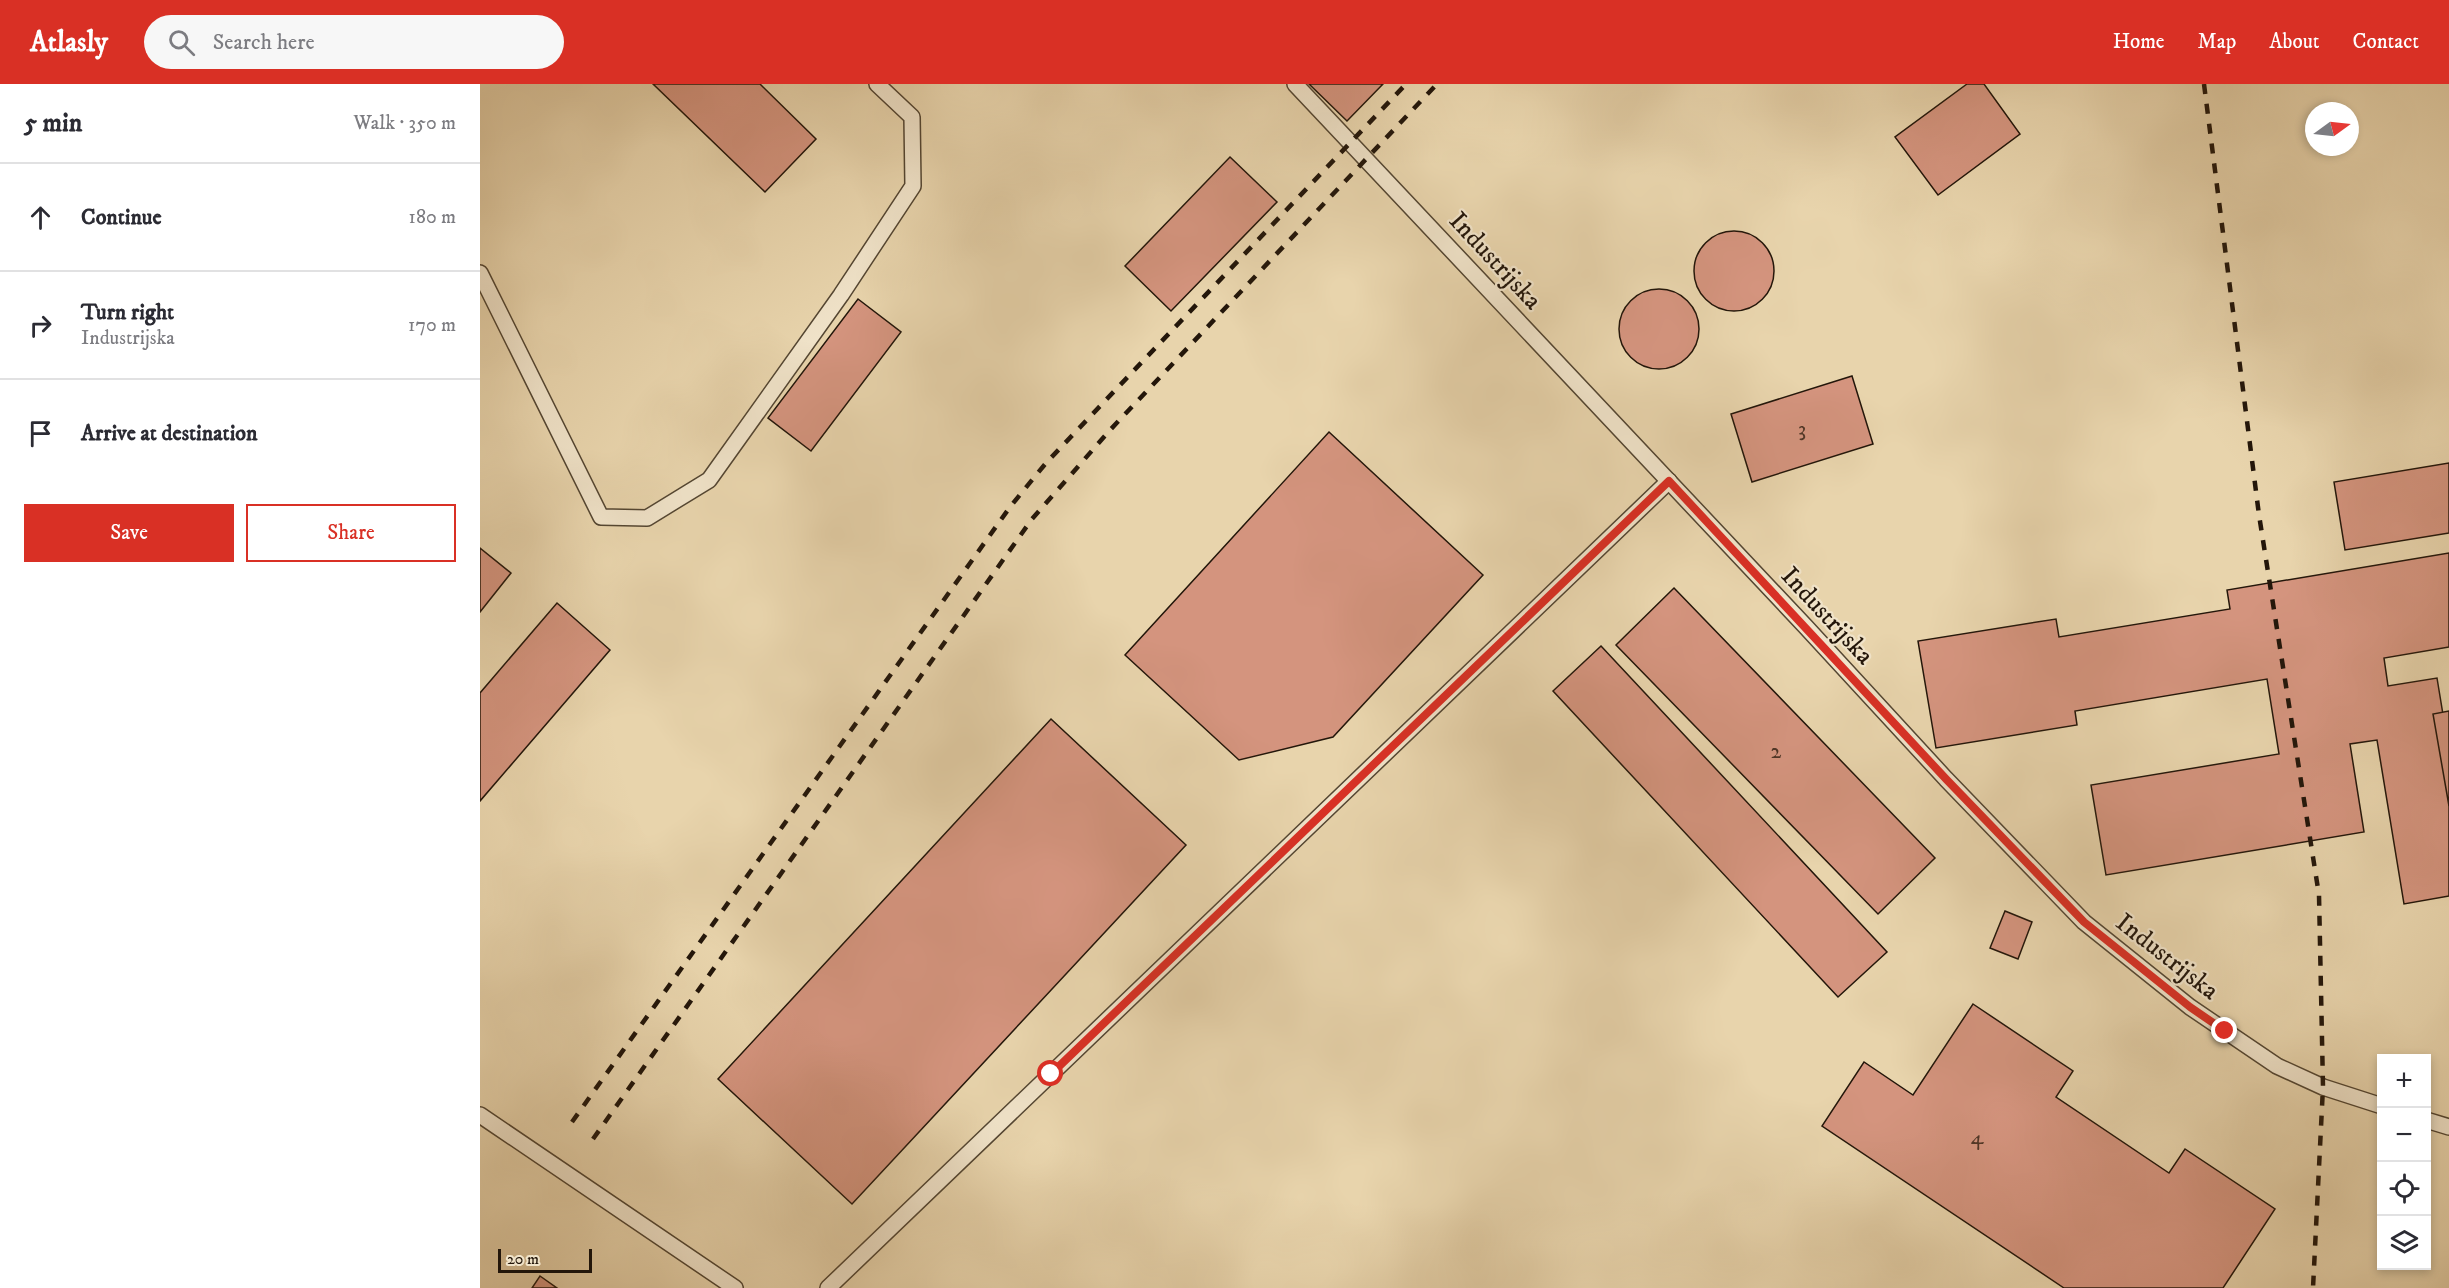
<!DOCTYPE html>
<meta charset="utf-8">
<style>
:root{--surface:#fff;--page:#f7f7f7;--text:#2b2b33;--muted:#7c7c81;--line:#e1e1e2;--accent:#d93025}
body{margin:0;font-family:"IM FELL DW Pica",serif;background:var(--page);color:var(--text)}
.controls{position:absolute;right:18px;bottom:18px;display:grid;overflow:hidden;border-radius:0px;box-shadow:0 3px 9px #0003}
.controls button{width:54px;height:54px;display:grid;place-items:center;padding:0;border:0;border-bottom:2px solid var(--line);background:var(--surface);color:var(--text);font:30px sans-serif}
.compass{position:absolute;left:1825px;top:18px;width:54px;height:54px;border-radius:50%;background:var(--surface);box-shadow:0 3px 9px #0003;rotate:75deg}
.scale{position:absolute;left:18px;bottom:15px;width:94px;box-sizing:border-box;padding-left:6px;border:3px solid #23160a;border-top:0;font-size:16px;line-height:21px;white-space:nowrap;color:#23160a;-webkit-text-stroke:4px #f0e3c9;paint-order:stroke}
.stop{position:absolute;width:18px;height:18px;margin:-14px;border:4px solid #d93025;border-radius:50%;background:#fff}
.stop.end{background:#d93025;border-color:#fff;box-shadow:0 2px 6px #0008}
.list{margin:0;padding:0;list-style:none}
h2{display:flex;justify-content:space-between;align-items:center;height:78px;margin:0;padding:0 24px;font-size:26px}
h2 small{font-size:20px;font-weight:400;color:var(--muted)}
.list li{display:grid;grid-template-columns:39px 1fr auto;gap:18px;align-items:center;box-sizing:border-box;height:108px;padding:0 24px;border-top:2px solid var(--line)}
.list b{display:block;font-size:22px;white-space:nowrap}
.list p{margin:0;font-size:20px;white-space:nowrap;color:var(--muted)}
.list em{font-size:20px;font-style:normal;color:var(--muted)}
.actions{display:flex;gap:12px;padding:18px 24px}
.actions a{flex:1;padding:14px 0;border:2px solid var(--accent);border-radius:0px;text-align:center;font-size:21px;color:var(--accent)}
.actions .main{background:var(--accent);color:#fff}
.icon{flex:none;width:33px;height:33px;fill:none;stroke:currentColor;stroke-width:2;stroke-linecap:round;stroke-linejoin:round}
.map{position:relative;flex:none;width:1969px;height:1204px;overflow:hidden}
header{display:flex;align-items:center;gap:36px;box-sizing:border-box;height:84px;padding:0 30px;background:var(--accent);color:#fff}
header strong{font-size:28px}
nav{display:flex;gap:33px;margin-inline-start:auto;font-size:21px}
.search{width:420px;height:54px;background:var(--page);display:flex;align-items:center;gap:15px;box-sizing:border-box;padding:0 21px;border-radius:33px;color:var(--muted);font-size:22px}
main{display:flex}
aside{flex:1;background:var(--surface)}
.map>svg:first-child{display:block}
.building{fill:#d4947e;stroke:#23160a;stroke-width:1.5}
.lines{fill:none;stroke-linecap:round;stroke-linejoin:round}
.service-casing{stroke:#544632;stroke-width:18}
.service{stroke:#f0e3c9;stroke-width:15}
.rail{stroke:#23160a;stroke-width:4.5;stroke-dasharray:10 10;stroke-linecap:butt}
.route{stroke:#d93025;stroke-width:8}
.labels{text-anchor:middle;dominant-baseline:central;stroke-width:4.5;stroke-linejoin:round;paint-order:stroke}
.number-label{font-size:22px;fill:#4f3627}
.street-label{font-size:26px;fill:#23160a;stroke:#f0e3c9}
</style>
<header>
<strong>Atlasly</strong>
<div class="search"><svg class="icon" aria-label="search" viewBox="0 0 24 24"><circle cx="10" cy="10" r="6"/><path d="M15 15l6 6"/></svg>Search here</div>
<nav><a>Home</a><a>Map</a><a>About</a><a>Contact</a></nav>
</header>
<main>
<aside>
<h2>5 min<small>Walk · 350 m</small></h2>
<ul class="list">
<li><svg class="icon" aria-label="ahead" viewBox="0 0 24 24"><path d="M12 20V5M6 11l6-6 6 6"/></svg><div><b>Continue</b></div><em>180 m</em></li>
<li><svg class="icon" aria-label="right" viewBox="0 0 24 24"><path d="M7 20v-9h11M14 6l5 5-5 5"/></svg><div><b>Turn right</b><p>Industrijska</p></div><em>170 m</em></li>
<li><svg class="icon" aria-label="arrive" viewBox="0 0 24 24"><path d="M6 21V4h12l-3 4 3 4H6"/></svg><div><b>Arrive at destination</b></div></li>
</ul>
<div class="actions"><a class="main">Save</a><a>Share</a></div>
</aside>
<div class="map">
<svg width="1969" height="1204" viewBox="0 0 1969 1204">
<rect width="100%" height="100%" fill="#e8d4ac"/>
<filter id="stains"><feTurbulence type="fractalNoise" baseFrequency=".00333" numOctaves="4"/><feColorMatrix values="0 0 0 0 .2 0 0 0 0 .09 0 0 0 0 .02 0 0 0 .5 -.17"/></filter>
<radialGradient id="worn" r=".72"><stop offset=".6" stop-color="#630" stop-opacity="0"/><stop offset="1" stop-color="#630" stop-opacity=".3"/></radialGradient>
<g class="building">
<path d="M 173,0 L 280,0 L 336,55 L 285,108 Z"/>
<path d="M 829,0 L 903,0 L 867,37 Z"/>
<path d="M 1487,0 L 1504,0 L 1540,50 L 1458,111 L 1415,53 Z"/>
<path d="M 750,73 L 797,118 L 691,227 L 645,182 Z"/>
<circle cx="1254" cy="187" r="40"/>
<circle cx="1179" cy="245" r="40"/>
<path d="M 378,215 L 421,248 L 331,367 L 288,334 Z"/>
<path d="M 1372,292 L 1393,360 L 1272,398 L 1251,330 Z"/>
<path d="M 849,348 L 1003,491 L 853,653 L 759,676 L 645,571 Z"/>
<path d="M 1969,379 L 1969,449 L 1865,466 L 1854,398 Z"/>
<path d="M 0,464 L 31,489 L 0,528 Z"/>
<path d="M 1969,469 L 1969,563 L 1904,574 L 1908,602 L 1957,594 L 1969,667 L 1969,812 L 1924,820 L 1897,656 L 1870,660 L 1884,748 L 1626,791 L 1611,701 L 1799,670 L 1787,595 L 1595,627 L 1597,641 L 1456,664 L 1438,557 L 1576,535 L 1579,553 L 1750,525 L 1747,506 Z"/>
<path d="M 1194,504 L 1455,774 L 1398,830 L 1136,561 Z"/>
<path d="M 77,519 L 130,566 L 0,717 L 0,609 Z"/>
<path d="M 1121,562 L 1407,868 L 1358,913 L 1073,607 Z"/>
<path d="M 1969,627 L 1969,722 L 1953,630 Z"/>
<path d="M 571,635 L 706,761 L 372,1120 L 238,995 Z"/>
<path d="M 1525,827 L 1552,838 L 1538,875 L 1510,864 Z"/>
<path d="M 1493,920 L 1593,987 L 1576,1013 L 1689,1089 L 1705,1065 L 1795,1125 L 1743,1204 L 1584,1204 L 1342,1042 L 1384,978 L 1433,1011 Z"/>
<path d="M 60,1192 L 77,1204 L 52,1204 Z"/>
</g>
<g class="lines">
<g class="service-casing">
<g id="service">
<path d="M 815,0 L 1326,543 L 1466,695 L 1604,838 L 1710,923 L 1797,982 L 1843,1003 L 1902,1022"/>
<path d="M 0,189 L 121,433 L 167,434 L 229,396 L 361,211 L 433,102 L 432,33 L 397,0"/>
<path d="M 0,1031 L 255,1204"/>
<path d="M 1946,1036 L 1969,1043"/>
<path d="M 348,1204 L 1189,397"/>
</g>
</g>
<use href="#service" class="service"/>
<g class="rail">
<path d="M 1724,0 L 1779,431 L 1839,811 L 1843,1003 L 1833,1204"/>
<path d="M 92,1038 L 530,423 L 566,379 L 926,0"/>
<path d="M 113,1055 L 552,435 L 631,345 L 957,0"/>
</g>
</g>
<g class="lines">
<path class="route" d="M 571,990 L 1189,397 L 1466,695 L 1604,838 L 1710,923 L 1745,947"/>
</g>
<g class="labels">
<g class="number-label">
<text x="1322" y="345">3</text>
<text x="1296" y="667">2</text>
<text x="1497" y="1053">4</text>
</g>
<g class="street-label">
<text transform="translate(1015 177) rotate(47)">Industrijska</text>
<text transform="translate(1347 532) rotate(47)">Industrijska</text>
<text transform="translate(1687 873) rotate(38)">Industrijska</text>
</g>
</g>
<rect width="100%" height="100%" filter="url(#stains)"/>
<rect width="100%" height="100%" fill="url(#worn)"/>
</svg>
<div class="controls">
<button>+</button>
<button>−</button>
<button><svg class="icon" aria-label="locate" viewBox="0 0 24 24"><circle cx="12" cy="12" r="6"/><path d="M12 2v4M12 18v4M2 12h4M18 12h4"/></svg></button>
<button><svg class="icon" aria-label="layers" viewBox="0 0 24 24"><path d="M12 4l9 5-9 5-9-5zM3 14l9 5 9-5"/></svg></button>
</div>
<svg class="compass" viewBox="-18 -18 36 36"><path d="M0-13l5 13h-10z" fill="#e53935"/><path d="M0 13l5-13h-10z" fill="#7c7c81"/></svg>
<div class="scale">20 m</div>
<div class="stop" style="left:571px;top:990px"></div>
<div class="stop end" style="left:1745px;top:947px"></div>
</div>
</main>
